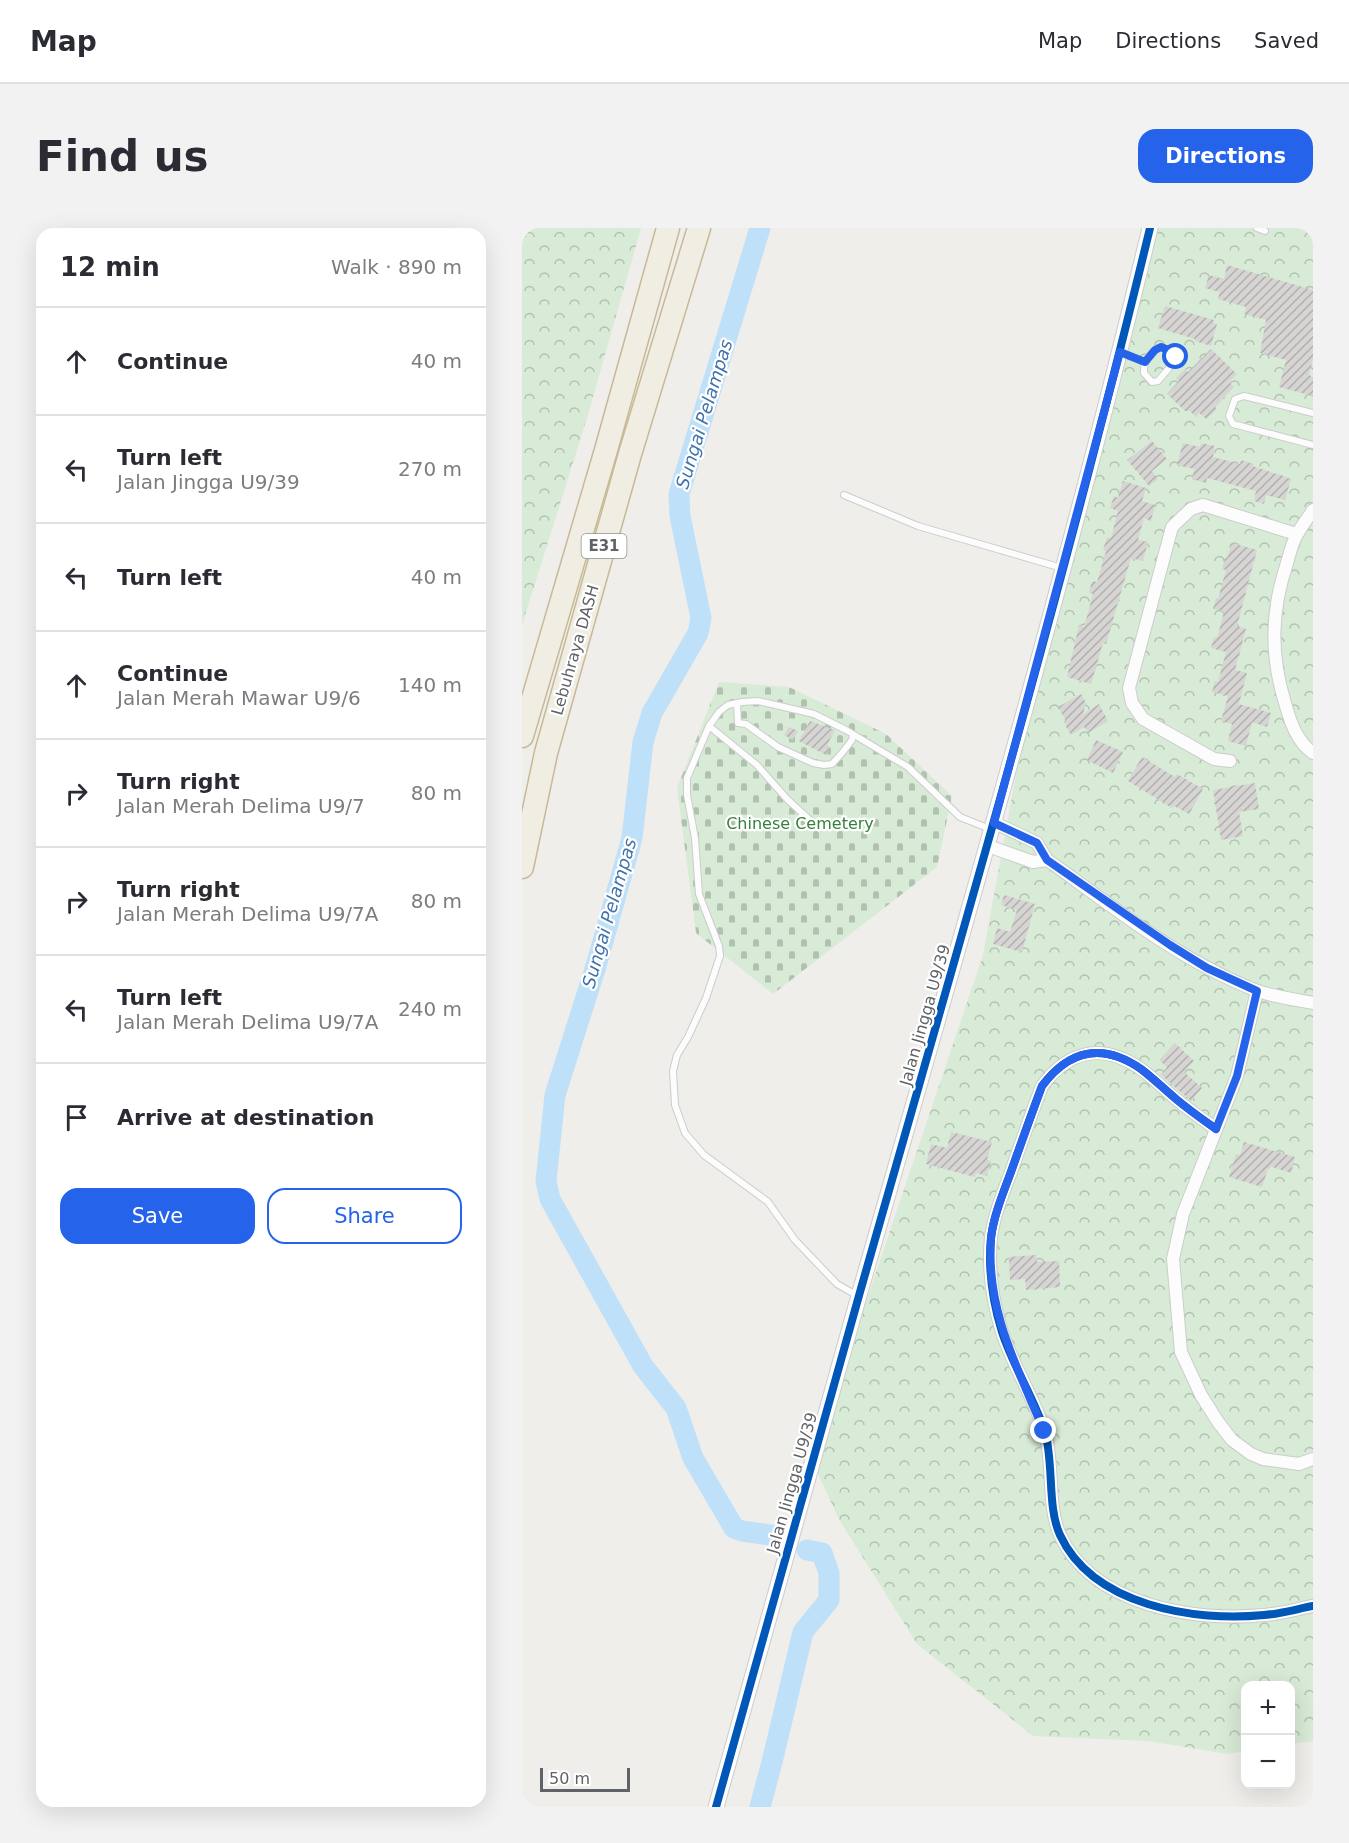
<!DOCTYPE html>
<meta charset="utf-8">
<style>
:root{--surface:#fff;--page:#f2f2f3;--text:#2b2b33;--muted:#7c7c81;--line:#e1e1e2;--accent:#2563eb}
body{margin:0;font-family:"DejaVu Sans",sans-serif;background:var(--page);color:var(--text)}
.controls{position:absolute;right:18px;bottom:18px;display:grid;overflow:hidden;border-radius:12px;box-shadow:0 6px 24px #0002}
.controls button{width:54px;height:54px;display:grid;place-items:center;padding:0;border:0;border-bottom:2px solid var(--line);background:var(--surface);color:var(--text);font:30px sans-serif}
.scale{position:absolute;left:18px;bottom:15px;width:90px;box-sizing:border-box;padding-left:6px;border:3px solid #5f6368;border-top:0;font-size:16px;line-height:21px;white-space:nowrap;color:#5f6368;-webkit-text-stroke:4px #fff;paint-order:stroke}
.stop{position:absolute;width:18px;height:18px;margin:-14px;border:4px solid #2563eb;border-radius:50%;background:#fff}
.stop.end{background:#2563eb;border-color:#fff;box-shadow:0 2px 6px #0008}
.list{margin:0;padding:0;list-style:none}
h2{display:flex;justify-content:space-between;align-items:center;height:78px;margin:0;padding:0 24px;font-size:26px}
h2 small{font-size:20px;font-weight:400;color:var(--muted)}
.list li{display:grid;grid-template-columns:39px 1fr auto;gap:18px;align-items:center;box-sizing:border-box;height:108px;padding:0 24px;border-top:2px solid var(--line)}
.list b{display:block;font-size:22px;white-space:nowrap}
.list p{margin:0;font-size:20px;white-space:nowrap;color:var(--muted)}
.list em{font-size:20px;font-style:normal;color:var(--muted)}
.actions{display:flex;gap:12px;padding:18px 24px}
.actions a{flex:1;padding:14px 0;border:2px solid var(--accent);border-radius:18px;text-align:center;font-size:21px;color:var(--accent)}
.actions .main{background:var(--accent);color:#fff}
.icon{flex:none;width:33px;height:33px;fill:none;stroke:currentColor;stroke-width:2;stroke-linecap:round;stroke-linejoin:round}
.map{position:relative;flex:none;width:791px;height:1579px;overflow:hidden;border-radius:18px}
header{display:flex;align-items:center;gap:36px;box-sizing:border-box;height:84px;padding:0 30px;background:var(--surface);border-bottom:2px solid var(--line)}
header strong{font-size:28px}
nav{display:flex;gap:33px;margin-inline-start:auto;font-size:21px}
.intro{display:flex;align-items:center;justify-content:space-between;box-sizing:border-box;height:144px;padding:0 36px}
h1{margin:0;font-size:42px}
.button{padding:15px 27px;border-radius:18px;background:var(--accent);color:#fff;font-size:21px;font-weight:700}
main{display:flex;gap:36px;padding:0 36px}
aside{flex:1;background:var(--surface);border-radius:18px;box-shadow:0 6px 24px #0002}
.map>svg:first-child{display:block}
.forest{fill:url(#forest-crowns)}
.cemetery{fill:url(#cemetery-stones)}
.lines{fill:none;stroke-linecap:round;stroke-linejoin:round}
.river{stroke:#bfe0f9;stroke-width:21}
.building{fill:url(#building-hatch)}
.service-casing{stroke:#cbcccc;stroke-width:8}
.minor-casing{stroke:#cbcccc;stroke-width:14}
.tertiary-casing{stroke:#cbcccc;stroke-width:17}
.motorway-casing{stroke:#c8b996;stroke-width:25}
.service{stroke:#fdfcfc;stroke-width:6}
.minor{stroke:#fdfcfc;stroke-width:12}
.tertiary{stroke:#fdfcfc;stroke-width:15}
.motorway{stroke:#f0ede3;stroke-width:22}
.cycleway-casing{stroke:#fff;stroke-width:11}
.cycleway{stroke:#0057b8;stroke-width:8}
.route{stroke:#2563eb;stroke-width:8}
.labels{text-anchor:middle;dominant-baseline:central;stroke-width:4.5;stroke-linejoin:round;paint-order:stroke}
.shield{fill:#fff;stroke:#8f9295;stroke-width:1.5}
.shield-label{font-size:15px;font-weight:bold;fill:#5f6368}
.street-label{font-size:16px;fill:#5f6368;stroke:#fff}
.park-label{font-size:16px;fill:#348238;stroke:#fff}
.water-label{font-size:18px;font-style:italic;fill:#4174aa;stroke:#fff}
</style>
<header>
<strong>Map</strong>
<nav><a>Map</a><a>Directions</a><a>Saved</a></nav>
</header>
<div class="intro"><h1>Find us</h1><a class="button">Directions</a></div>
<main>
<aside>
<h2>12 min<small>Walk · 890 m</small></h2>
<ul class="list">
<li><svg class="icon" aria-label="ahead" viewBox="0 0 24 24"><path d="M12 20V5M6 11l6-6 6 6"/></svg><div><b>Continue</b></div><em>40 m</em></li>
<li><svg class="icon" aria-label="left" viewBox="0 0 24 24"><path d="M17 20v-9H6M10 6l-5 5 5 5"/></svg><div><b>Turn left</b><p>Jalan Jingga U9/39</p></div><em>270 m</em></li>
<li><svg class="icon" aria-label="left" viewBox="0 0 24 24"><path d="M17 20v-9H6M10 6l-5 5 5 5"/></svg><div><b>Turn left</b></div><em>40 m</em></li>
<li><svg class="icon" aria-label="ahead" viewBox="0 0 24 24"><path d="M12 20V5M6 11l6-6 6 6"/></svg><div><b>Continue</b><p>Jalan Merah Mawar U9/6</p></div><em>140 m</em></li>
<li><svg class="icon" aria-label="right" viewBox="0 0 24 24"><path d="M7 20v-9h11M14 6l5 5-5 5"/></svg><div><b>Turn right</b><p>Jalan Merah Delima U9/7</p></div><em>80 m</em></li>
<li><svg class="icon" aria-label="right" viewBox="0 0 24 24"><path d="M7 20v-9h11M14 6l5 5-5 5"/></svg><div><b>Turn right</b><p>Jalan Merah Delima U9/7A</p></div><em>80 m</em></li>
<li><svg class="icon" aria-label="left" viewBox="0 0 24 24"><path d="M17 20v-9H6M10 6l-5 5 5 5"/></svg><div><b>Turn left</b><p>Jalan Merah Delima U9/7A</p></div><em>240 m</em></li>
<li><svg class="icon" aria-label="arrive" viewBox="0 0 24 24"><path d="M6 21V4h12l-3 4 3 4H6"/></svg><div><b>Arrive at destination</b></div></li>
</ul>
<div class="actions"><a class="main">Save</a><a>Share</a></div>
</aside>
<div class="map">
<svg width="791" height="1579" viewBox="0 0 791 1579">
<defs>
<pattern id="forest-crowns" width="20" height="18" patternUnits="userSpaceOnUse" patternTransform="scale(1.5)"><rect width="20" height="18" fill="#d8ebd6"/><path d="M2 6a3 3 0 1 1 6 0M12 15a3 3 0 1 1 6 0" fill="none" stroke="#b2c2b1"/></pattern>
<pattern id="cemetery-stones" width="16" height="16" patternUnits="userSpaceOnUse" patternTransform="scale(1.5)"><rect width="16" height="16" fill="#d8ebd6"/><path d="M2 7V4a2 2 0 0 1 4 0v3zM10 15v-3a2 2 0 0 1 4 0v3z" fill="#b2c2b1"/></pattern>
<pattern id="building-hatch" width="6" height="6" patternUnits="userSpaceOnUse" patternTransform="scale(1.5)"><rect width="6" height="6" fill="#d6d5d3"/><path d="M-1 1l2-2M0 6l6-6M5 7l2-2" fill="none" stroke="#b1b0af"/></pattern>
</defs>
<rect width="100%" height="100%" fill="#efeeea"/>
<g class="forest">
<path d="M 9,0 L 119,0 L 65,190 L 0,397 L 0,13 Z"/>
<path d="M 636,0 L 791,0 L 791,1513 L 769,1516 L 768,1458 L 724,1458 L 723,1523 L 705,1526 L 626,1513 L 511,1508 L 395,1416 L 318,1293 L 290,1234 L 461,727 L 511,453 Z"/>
</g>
<path class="cemetery" d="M 197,454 L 267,459 L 364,506 L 430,568 L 415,639 L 251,766 L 174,705 L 155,560 Z"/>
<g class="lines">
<g class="river">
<path d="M 238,0 L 157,266 L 158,288 L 179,390 L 176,405 L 130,485 L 121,514 L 110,610 L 74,738 L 33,867 L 24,953 L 28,971 L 121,1138 L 154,1180 L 171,1230 L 212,1300 L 220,1303 L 254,1308"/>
<path d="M 238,1579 L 250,1534 L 281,1404 L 307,1372 L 307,1345 L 300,1325 L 285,1322"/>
</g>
</g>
<g class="building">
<path d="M 705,37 L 791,62 L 791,131 L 787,147 L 791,149 L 791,168 L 757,159 L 764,132 L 738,125 L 744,92 L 722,86 L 724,79 L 696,71 L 698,64 L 683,60 L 687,47 L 702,51 Z"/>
<path d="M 643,78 L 692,92 L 691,95 L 695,96 L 689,118 L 673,113 L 673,111 L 636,100 Z"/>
<path d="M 689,121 L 715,146 L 707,154 L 712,159 L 693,179 L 695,181 L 684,191 L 677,185 L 674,189 L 668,183 L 663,183 L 645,166 L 657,153 L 654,150 L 663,141 L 666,144 Z"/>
<path d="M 630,213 L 645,231 L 630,243 L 636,251 L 627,258 L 605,232 Z"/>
<path d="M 661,215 L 678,219 L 679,215 L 693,218 L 691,229 L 718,236 L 719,232 L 732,236 L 731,238 L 769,251 L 763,272 L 744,267 L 742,276 L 732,273 L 734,263 L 685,250 L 684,255 L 670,251 L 672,241 L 655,237 Z"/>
<path d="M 601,253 L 624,260 L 620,273 L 633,277 L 629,293 L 622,290 L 616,312 L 626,314 L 621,333 L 609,330 L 584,416 L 581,415 L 569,456 L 545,449 L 557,397 L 562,399 L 571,366 L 567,365 L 570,353 L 575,354 L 584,323 L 581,322 L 585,309 L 589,310 L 596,283 L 588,280 L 592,268 L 596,270 Z"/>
<path d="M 710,315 L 735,322 L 715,398 L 724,401 L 713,442 L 725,445 L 717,476 L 749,485 L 745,499 L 730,494 L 724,518 L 706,513 L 710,496 L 699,493 L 706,468 L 690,464 L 693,453 L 696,454 L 704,424 L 689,420 L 692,409 L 695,410 L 702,384 L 691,381 L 694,370 L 696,371 L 704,342 L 700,341 L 703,330 L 705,330 Z"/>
<path d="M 559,466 L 564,475 L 561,486 L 577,476 L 586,493 L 566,505 L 562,499 L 549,507 L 543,497 L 545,495 L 536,479 Z"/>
<path d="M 288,493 L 313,502 L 305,517 L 308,519 L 304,527 L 277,513 Z"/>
<path d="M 267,499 L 276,503 L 271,512 L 262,507 Z"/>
<path d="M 574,512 L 601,524 L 591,545 L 565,532 Z"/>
<path d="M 620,529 L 653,549 L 655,546 L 681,561 L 667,586 L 652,578 L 650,580 L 606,553 Z"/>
<path d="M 733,555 L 737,581 L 717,584 L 721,608 L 699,612 L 691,562 Z"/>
<path d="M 482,667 L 513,676 L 500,724 L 471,716 L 475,700 L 488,704 L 495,682 L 479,677 Z"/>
<path d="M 653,815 L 672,833 L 662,844 L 680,860 L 669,873 L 639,847 L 645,839 L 637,832 Z"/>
<path d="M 429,904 L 470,914 L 465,932 L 469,933 L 465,948 L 454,945 L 453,949 L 404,936 L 409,916 L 425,920 Z"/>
<path d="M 722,914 L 773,929 L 769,945 L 747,938 L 740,959 L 707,949 L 714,926 L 718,927 Z"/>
<path d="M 514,1027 L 515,1034 L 537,1033 L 538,1059 L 504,1062 L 503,1051 L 488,1052 L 487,1029 Z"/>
</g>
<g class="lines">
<g class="service-casing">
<g id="service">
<path d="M 735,0 L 743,3"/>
<path d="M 639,119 L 653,125 L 653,133 L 636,153 L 630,154 L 622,145 C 621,133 629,123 639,119 Z"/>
<path d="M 599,125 L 623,134"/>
<path d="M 791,185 L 722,168 L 713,171 L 707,188 L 711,196 L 791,217"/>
<path d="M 322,267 L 396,298 L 540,340"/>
<path d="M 215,475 L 216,495 L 224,496 L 256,519 L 291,535 L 302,537 L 310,536 L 320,525 L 330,512 L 331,507"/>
<path d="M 187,498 L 235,537 L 265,571 L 291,595"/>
<path d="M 336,1068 L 315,1056 L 273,1012 L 246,974 L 182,927 L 163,905 L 153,877 L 151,843 L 155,827 L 166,809 L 184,770 L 198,728 L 197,718 L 177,666 L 173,610 L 165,567 L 165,550 L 187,498 L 197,484 L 206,477 L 220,474 L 236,473 L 292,486 L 324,502 L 386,539 L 438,589 L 468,601"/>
</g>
</g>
<g class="minor-casing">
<g id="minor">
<path d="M 791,282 C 786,290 780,297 776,305 C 770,314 768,325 765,335 C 749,383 748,426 763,475 C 768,493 775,514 791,525"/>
<path d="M 708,533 L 692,531 L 621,491 L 610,475 L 607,460 L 650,299 L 669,281 L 681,277 L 774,306"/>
<path d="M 473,595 L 515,615 L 525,632 L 534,638 C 597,684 660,733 733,762 C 751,769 772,771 791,775"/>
<path d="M 466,618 L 511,634 L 525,632"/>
<path d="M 735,763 L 715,848 L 661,986 L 651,1031 L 659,1124 L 679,1167 L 696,1194 L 710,1212 L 729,1226 L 741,1231 L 777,1236 L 791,1231"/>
<path d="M 694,901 C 680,891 667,882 654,871 C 642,861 631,850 619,841 C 580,814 547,822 520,858 C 509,887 499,915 489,944 C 481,965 472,987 469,1009 C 466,1040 471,1075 480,1104 C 491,1138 512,1170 523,1204 C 532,1236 525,1279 538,1307 C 571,1378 673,1394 742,1387 C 758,1386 775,1381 791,1378"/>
</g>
</g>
<g class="tertiary-casing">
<path id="tertiary" d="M 194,1579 C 242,1407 289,1235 338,1064 C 439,710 542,357 628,0"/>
</g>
<g class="motorway-casing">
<g id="motorway">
<path d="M 0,508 L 84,222 L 146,0"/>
<path d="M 0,639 L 24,525 L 108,226 L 177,0"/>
</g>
</g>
<use href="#service" class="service"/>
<use href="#minor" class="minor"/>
<use href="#tertiary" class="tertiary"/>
<use href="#motorway" class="motorway"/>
<g class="cycleway-casing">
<g id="cycleway">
<path d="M 694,901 C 680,891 667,882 654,871 C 642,861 631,850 619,841 C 580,814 547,822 520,858 C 509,887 499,915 489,944 C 481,965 472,987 469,1009 C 466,1040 471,1075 480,1104 C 491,1138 512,1170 523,1204 C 532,1236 525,1279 538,1307 C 571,1378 673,1394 742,1387 C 758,1386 775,1381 791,1378"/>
<path d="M 194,1579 C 242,1407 289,1235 338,1064 C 439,710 542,357 628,0"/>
</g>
</g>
<use href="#cycleway" class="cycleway"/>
</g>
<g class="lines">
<path class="route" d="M 522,1203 C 495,1139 464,1082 469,1011 C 471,990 480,968 487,949 C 498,919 509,889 520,858 C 547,822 580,814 619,841 C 631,850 642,861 654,871 C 667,882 680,891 694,901 L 715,848 L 735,763 L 685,740 L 648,717 L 525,632 L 515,615 L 472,595 L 598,124 L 623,134 L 633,122 L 639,119 L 653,125 L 654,129"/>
</g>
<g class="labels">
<rect class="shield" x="59.5" y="306" width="45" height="24" rx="4.5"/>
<g class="shield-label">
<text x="82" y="318">E31</text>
</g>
<g class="street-label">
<text transform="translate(53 422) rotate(-74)">Lebuhraya DASH</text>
<text transform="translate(403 787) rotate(-74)">Jalan Jingga U9/39</text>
<text transform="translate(270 1255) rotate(-74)">Jalan Jingga U9/39</text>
</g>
<g class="park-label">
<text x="278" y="595">Chinese Cemetery</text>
</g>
<g class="water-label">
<text transform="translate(182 186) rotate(-73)">Sungai Pelampas</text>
<text transform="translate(87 685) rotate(-74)">Sungai Pelampas</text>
</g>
</g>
</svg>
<div class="controls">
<button>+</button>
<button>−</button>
</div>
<div class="scale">50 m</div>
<div class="stop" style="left:654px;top:129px"></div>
<div class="stop end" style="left:522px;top:1203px"></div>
</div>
</main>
